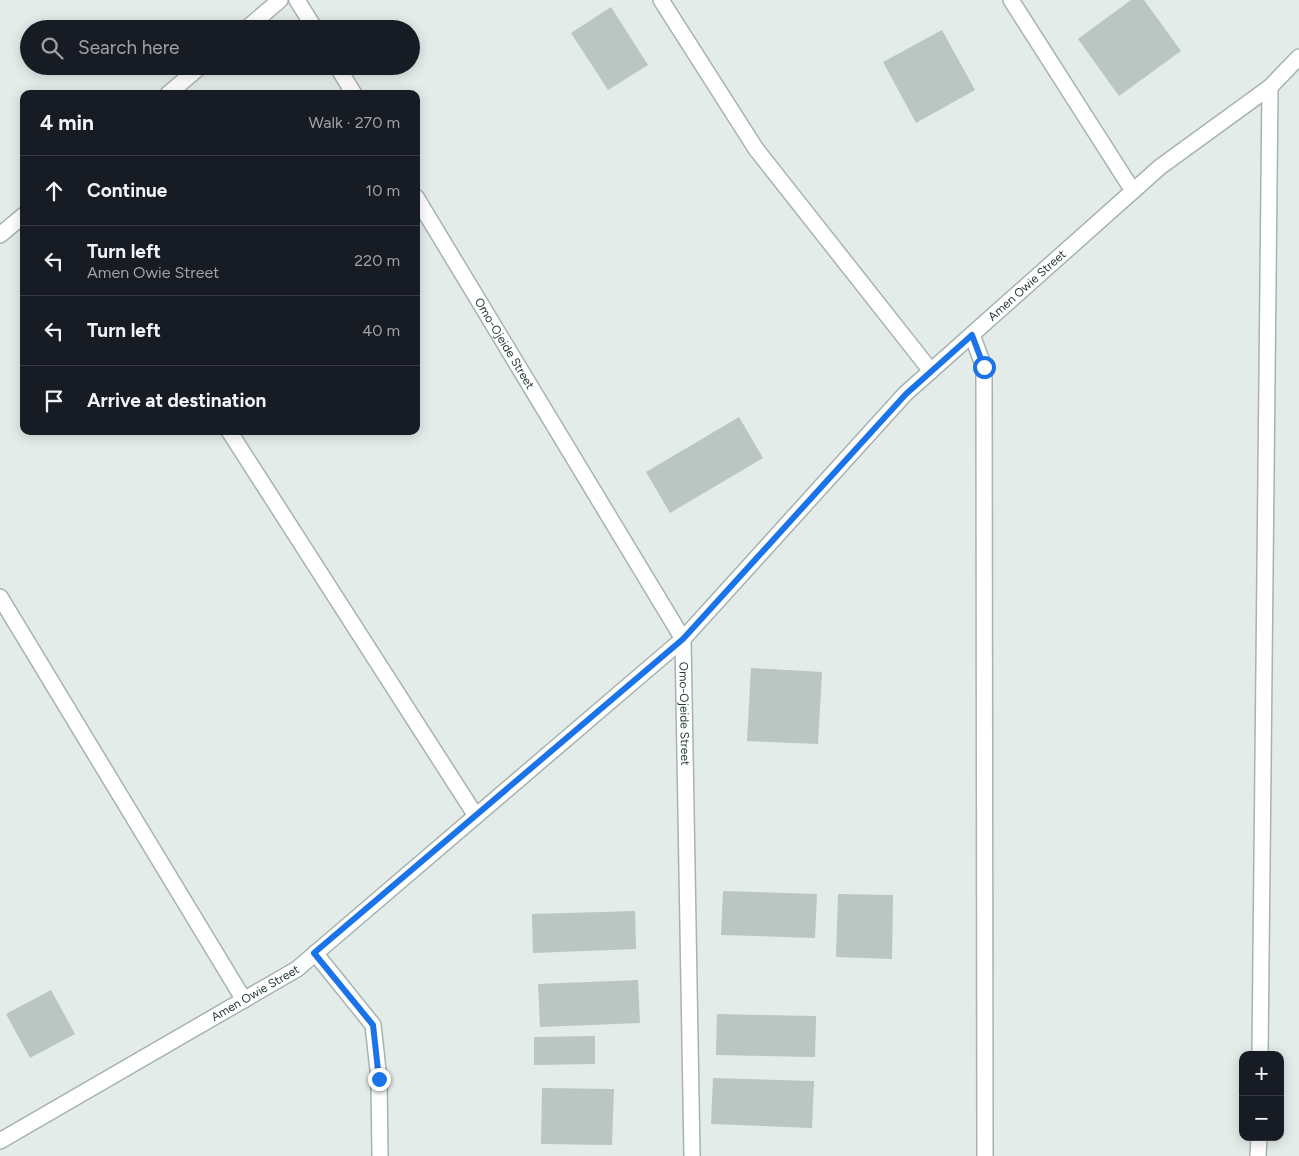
<!DOCTYPE html>
<meta charset="utf-8">
<style>
:root{--surface:#171b24;--page:#242831;--text:#f1f3f6;--muted:#9ea1a6;--line:#363941}
body{margin:0;font-family:Figtree,sans-serif;background:var(--page);color:var(--text)}
.controls{position:absolute;right:15px;bottom:15px;display:grid;overflow:hidden;border-radius:10px;box-shadow:0 2px 12px #0003}
.controls button{width:45px;height:45px;display:grid;place-items:center;padding:0;border:0;border-bottom:1px solid var(--line);background:var(--surface);color:var(--text);font:25px sans-serif}
.stop{position:absolute;width:15px;height:15px;margin:-11px;border:4px solid #1a73e8;border-radius:50%;background:#fff}
.stop.end{background:#1a73e8;border-color:#fff;box-shadow:0 1px 5px #0008}
.list{margin:0;padding:0;list-style:none}
h2{display:flex;justify-content:space-between;align-items:center;height:65px;margin:0;padding:0 20px;font-size:21px}
h2 small{font-size:16px;font-weight:400;color:var(--muted)}
.list li{display:grid;grid-template-columns:32px 1fr auto;gap:15px;align-items:center;box-sizing:border-box;height:70px;padding:0 20px;border-top:1px solid var(--line)}
.list b{display:block;font-size:19px;white-space:nowrap}
.list p{margin:0;font-size:16px;white-space:nowrap;color:var(--muted)}
.list em{font-size:16px;font-style:normal;color:var(--muted)}
.icon{flex:none;width:28px;height:28px;fill:none;stroke:currentColor;stroke-width:2;stroke-linecap:round;stroke-linejoin:round}
.map{position:relative;flex:none;width:1299px;height:1156px;overflow:hidden}
.search{position:absolute;background:var(--surface);box-shadow:0 2px 12px #0003;left:20px;top:20px;width:400px;height:55px;display:flex;align-items:center;gap:12px;box-sizing:border-box;padding:0 18px;border-radius:28px;color:var(--muted);font-size:19px}
.panel{position:absolute;background:var(--surface);box-shadow:0 2px 12px #0003;left:20px;top:90px;width:400px;height:345px;border-radius:10px}
.map>svg:first-child{display:block}
.building{fill:#b9c6c2}
.lines{fill:none;stroke-linecap:round;stroke-linejoin:round}
.street-casing{stroke:#a7b3b0;stroke-width:18}
.street{stroke:#fff;stroke-width:15}
.route{stroke:#1a73e8;stroke-width:6}
.labels{text-anchor:middle;dominant-baseline:central;stroke-width:4.5;stroke-linejoin:round;paint-order:stroke}
.street-label{font-size:12px;fill:#253b37;stroke:#f4f8f7}
</style>
<div class="map">
<svg width="1299" height="1156" viewBox="0 0 1299 1156">
<rect width="100%" height="100%" fill="#e4ece9"/>
<g class="building">
<path d="M 1131,0 L 1144,0 L 1181,51 L 1119,96 L 1078,39 Z"/>
<path d="M 611,7 L 648,65 L 608,90 L 571,33 Z"/>
<path d="M 942,30 L 975,90 L 916,123 L 883,62 Z"/>
<path d="M 739,417 L 763,458 L 670,513 L 646,472 Z"/>
<path d="M 751,668 L 822,672 L 818,744 L 747,741 Z"/>
<path d="M 723,891 L 817,894 L 815,938 L 721,935 Z"/>
<path d="M 838,894 L 893,895 L 892,959 L 836,957 Z"/>
<path d="M 635,911 L 636,949 L 533,953 L 532,914 Z"/>
<path d="M 638,980 L 640,1023 L 540,1027 L 538,984 Z"/>
<path d="M 51,990 L 75,1034 L 30,1058 L 6,1014 Z"/>
<path d="M 717,1014 L 816,1016 L 815,1057 L 716,1055 Z"/>
<path d="M 595,1036 L 595,1064 L 534,1065 L 534,1037 Z"/>
<path d="M 713,1078 L 814,1081 L 812,1128 L 711,1124 Z"/>
<path d="M 542,1088 L 614,1089 L 612,1145 L 541,1144 Z"/>
</g>
<g class="lines">
<g class="street-casing">
<g id="street">
<path d="M 297,0 L 315,29"/>
<path d="M 661,0 L 756,149 L 931,371"/>
<path d="M 1011,0 L 1133,191"/>
<path d="M 246,29 L 280,0"/>
<path d="M 337,66 L 354,94"/>
<path d="M 168,94 L 201,66"/>
<path id="s1" d="M 416,197 L 683,639 L 692,1156"/>
<path d="M 0,235 L 24,215"/>
<path d="M 972,335 L 984,367 L 985,1156"/>
<path d="M 229,431 L 476,816"/>
<path d="M 0,597 L 244,1000"/>
<path d="M 315,953 L 373,1025 L 379,1079 L 380,1156"/>
<path d="M 1260,1055 L 1270,87"/>
<path id="s2" d="M 0,1141 L 297,969 L 683,639 L 905,394 L 1160,167 L 1270,87 L 1299,57"/>
<path d="M 1258,1156 L 1259,1137"/>
</g>
</g>
<use href="#street" class="street"/>
</g>
<g class="lines">
<path class="route" d="M 379,1079 L 373,1025 L 314,953 L 683,639 L 906,394 L 972,335 L 984,367"/>
</g>
<g class="labels">
<g class="street-label">
<text stroke="none"><textPath href="#s2" startOffset="1345">Amen Owie Street</textPath></text>
<text stroke="none"><textPath href="#s1" startOffset="171">Omo-Ojeide Street</textPath></text>
<text stroke="none"><textPath href="#s1" startOffset="591">Omo-Ojeide Street</textPath></text>
<text stroke="none"><textPath href="#s2" startOffset="295">Amen Owie Street</textPath></text>
</g>
</g>
</svg>
<div class="controls">
<button>+</button>
<button>−</button>
</div>
<div class="stop" style="left:984px;top:367px"></div>
<div class="stop end" style="left:379px;top:1079px"></div>
<div class="search"><svg class="icon" aria-label="search" viewBox="0 0 24 24"><circle cx="10" cy="10" r="6"/><path d="M15 15l6 6"/></svg>Search here</div>
<section class="panel">
<h2>4 min<small>Walk · 270 m</small></h2>
<ul class="list">
<li><svg class="icon" aria-label="ahead" viewBox="0 0 24 24"><path d="M12 20V5M6 11l6-6 6 6"/></svg><div><b>Continue</b></div><em>10 m</em></li>
<li><svg class="icon" aria-label="left" viewBox="0 0 24 24"><path d="M17 20v-9H6M10 6l-5 5 5 5"/></svg><div><b>Turn left</b><p>Amen Owie Street</p></div><em>220 m</em></li>
<li><svg class="icon" aria-label="left" viewBox="0 0 24 24"><path d="M17 20v-9H6M10 6l-5 5 5 5"/></svg><div><b>Turn left</b></div><em>40 m</em></li>
<li><svg class="icon" aria-label="arrive" viewBox="0 0 24 24"><path d="M6 21V4h12l-3 4 3 4H6"/></svg><div><b>Arrive at destination</b></div></li>
</ul>
</section>
</div>
